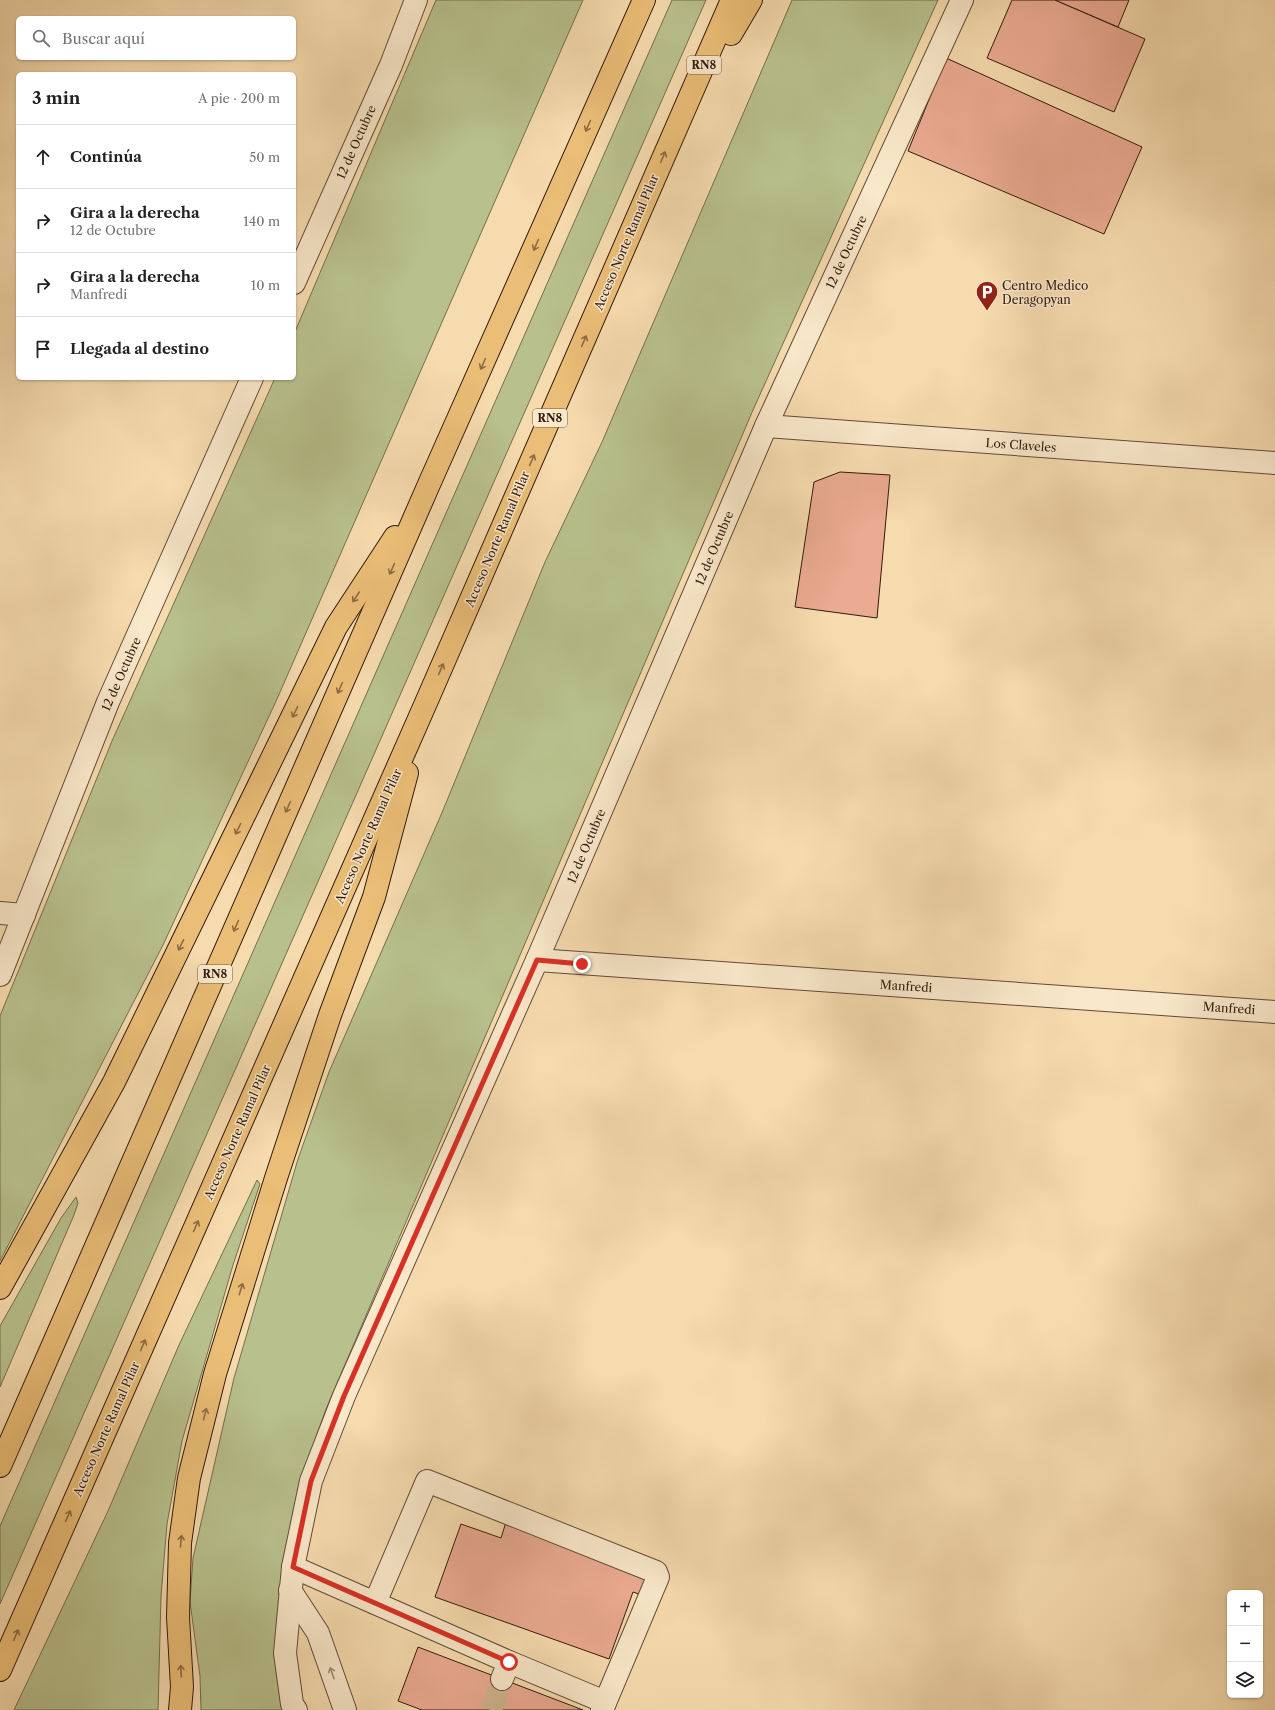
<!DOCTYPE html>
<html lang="es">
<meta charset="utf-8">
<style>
:root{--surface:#fff;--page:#f6f6f6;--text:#222;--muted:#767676;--line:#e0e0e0}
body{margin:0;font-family:"Libre Caslon Text",serif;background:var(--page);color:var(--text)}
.controls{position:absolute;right:12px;bottom:12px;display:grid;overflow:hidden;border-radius:6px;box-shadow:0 1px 3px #0004}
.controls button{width:36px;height:36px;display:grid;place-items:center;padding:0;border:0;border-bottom:1px solid var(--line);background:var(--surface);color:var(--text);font:20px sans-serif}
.stop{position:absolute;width:12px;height:12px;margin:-9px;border:3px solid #d93025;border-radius:50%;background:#fff}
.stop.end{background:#d93025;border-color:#fff;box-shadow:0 1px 4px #0008}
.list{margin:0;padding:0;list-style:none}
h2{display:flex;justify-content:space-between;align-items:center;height:52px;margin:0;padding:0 16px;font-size:17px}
h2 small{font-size:13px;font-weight:400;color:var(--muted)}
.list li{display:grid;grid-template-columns:26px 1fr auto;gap:12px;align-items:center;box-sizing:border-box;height:64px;padding:0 16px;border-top:1px solid var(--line)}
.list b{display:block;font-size:15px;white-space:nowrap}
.list p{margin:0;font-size:13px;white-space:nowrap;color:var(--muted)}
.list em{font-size:13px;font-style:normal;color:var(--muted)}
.icon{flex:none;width:22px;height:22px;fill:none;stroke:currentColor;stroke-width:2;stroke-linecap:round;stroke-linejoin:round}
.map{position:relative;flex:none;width:1275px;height:1710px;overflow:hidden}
.search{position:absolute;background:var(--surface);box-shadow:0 1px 3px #0004;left:16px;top:16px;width:280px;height:44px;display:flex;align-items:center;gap:10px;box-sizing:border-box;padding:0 14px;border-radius:6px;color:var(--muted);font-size:15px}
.panel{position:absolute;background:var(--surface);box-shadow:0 1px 3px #0004;left:16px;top:72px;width:280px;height:308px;border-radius:6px}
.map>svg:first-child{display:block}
.green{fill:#b8c18d;stroke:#746e4e}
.building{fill:#ebaa92;stroke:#311b0f}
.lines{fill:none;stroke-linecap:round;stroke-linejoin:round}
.minor-tunnel{stroke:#cfb58e;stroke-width:22;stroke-dasharray:22 11;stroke-linecap:butt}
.minor-casing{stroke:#624b37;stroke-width:24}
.highway-casing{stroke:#311b0f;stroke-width:24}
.minor{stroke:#f9e8ca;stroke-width:22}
.highway{stroke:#ebbe77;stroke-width:22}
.oneway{stroke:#8e6c43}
.oneway2{stroke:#9f8c76}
.route{stroke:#d93025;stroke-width:5}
.labels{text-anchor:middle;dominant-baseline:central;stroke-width:3;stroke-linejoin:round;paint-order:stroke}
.shield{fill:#f9e8ca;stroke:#6d5847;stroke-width:1}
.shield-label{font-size:11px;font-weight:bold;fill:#311b0f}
.street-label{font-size:12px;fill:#311b0f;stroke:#f9e8ca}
.poi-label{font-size:12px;fill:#311b0f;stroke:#f9e8ca;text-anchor:start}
</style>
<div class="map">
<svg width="1275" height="1710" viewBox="0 0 1275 1710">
<rect width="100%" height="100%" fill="#f6dbae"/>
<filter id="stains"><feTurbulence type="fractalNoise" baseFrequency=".005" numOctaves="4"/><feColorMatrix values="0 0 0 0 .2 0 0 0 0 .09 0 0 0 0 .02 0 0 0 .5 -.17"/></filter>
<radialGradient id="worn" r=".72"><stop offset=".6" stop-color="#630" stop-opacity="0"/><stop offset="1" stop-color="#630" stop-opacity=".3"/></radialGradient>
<g class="green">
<path d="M 436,0 L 583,0 L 277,699 L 163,945 L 0,1261 L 0,1016 L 112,741 L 275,378 L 294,378 L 294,334 Z"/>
<path d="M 672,0 L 706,0 L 0,1604 L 0,1526 Z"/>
<path d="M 792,0 L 938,0 L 753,410 L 326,1409 L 304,1471 L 284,1710 L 201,1710 L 200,1676 L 190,1602 L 193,1558 L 234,1378 L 298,1159 L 329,1072 L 441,815 L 545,562 L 602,442 Z"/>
<path d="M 257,1180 L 260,1184 L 233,1265 L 182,1441 L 167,1524 L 161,1596 L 158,1710 L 14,1710 L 108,1511 L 179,1345 Z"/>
<path d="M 76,1197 L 78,1203 L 74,1215 L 0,1387 L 0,1326 L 61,1218 Z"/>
</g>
<g class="building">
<path d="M 1012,0 L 1055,0 L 1145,39 L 1114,112 L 987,58 Z"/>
<path d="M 1055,0 L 1129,0 L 1118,27 Z"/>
<path d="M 946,58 L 1142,147 L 1104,234 L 908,151 Z"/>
<path d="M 840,472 L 890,475 L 877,618 L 795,607 L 814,482 Z"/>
<path d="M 506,1522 L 655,1576 L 647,1597 L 633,1592 L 609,1659 L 435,1597 L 461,1524 L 501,1538 Z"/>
<path d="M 418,1647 L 583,1710 L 422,1710 L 398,1701 Z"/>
</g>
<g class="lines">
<path class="minor-tunnel" d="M 491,1710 L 502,1679"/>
<g class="minor-casing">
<g id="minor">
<path d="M 294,283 L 391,65 L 416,0"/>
<path d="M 766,426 L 1275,463"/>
<path d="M 0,913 L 24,915"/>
<path d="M 537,960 L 1275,1012"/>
<path d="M 0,975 L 108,702 L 252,378"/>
<path d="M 293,1567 L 509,1662 L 502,1679"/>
<path d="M 290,1590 L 318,1633 L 345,1710"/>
<path d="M 375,1603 L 427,1481 L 656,1572 L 658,1577 L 602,1710"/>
<path d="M 509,1662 L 605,1702"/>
<path d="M 296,1710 L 292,1704 L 285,1653 L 293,1567 L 311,1481 L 344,1396 L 537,960 L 766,426 L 962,0"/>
</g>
</g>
<g class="highway-casing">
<g id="highway">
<path d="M 731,34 L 751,0"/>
<path d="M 0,1288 L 114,1082 L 336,627 L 395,537"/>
<path d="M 0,1466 L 430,482 L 644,0"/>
<path d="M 0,1670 L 425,705 L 732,0"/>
<path d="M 180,1710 L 182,1687 L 178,1617 L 180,1543 L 189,1478 L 215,1374 L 276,1178 L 330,1015 L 374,897 L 407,773"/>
</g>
</g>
<use href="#minor" class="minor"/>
<use href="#highway" class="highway"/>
</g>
<defs><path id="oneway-shaft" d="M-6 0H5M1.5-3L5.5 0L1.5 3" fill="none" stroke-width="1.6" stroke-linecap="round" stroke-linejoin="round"/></defs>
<g class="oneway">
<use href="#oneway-shaft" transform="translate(588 126) rotate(114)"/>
<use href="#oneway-shaft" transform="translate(663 157) rotate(-67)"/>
<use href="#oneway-shaft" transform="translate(536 245) rotate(114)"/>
<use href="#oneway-shaft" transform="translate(584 341) rotate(-67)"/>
<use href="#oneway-shaft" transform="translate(483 364) rotate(114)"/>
<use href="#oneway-shaft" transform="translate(532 460) rotate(-67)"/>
<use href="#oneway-shaft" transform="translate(392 569) rotate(114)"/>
<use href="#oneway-shaft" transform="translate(356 597) rotate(123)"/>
<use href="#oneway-shaft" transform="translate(441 669) rotate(-67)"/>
<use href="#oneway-shaft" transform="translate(340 688) rotate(114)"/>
<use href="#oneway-shaft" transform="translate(295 712) rotate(116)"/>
<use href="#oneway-shaft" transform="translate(288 807) rotate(114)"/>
<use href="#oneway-shaft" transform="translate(238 829) rotate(116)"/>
<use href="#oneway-shaft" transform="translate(236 926) rotate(114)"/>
<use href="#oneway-shaft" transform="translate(181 945) rotate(116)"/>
<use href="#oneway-shaft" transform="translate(196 1226) rotate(-66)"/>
<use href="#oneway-shaft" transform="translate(241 1289) rotate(-73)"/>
<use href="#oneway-shaft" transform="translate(143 1345) rotate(-66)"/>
<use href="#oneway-shaft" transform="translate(205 1414) rotate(-76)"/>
<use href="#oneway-shaft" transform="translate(68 1516) rotate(-66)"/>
<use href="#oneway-shaft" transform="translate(181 1541) rotate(-85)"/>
<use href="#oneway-shaft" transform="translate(16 1635) rotate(-66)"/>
<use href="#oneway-shaft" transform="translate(181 1671) rotate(-93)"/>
</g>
<use class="oneway2" href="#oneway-shaft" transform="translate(332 1673) rotate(-109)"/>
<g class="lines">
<path class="route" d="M 509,1662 L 293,1567 L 311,1481 L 344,1396 L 537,960 L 582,964"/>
</g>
<defs>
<g id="parking-pin" transform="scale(1.15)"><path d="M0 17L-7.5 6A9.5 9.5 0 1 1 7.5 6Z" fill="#8f2418" stroke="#f9e8ca"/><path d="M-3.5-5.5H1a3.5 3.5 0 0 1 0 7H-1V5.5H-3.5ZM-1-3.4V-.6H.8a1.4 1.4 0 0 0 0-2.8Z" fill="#fff"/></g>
</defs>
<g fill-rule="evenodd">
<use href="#parking-pin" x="987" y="292"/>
</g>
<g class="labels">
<g class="shield">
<rect x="687" y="56" width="34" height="18" rx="3"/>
<rect x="533" y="409" width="34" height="18" rx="3"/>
<rect x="198" y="965" width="34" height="18" rx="3"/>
</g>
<g class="shield-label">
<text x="704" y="65">RN8</text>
<text x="550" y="418">RN8</text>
<text x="215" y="974">RN8</text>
</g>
<g class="street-label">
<text transform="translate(356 142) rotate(-66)">12 de Octubre</text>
<text transform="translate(626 242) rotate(-67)">Acceso Norte Ramal Pilar</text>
<text transform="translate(846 252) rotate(-65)">12 de Octubre</text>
<text transform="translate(1021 445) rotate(4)">Los Claveles</text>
<text transform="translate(497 539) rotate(-67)">Acceso Norte Ramal Pilar</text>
<text transform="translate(714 548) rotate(-67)">12 de Octubre</text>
<text transform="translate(121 674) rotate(-66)">12 de Octubre</text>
<text transform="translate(368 836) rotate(-66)">Acceso Norte Ramal Pilar</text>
<text transform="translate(586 846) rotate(-67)">12 de Octubre</text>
<text transform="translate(906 986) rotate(4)">Manfredi</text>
<text transform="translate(1229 1008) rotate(4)">Manfredi</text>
<text transform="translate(237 1132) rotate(-66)">Acceso Norte Ramal Pilar</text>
<text transform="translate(106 1429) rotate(-66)">Acceso Norte Ramal Pilar</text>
</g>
<g class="poi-label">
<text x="1002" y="285">Centro Medico<tspan x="1002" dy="14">Deragopyan</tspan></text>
</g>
</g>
<rect width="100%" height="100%" filter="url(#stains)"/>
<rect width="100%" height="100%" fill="url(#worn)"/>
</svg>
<div class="controls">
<button>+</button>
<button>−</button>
<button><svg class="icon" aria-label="layers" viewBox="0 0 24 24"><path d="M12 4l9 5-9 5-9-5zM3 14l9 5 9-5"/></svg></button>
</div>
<div class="stop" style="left:509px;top:1662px"></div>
<div class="stop end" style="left:582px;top:964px"></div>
<div class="search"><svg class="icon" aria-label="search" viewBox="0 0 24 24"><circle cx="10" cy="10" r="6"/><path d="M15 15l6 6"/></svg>Buscar aquí</div>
<section class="panel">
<h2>3 min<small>A pie · 200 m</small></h2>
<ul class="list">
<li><svg class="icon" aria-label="ahead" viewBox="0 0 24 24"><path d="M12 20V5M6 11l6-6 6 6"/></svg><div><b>Continúa</b></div><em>50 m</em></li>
<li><svg class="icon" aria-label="right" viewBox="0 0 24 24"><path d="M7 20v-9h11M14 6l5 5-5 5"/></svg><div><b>Gira a la derecha</b><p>12 de Octubre</p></div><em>140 m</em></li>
<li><svg class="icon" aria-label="right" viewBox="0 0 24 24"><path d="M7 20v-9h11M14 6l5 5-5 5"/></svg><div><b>Gira a la derecha</b><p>Manfredi</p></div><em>10 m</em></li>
<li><svg class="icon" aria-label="arrive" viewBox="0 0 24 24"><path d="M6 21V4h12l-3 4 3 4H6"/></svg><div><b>Llegada al destino</b></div></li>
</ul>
</section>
</div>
